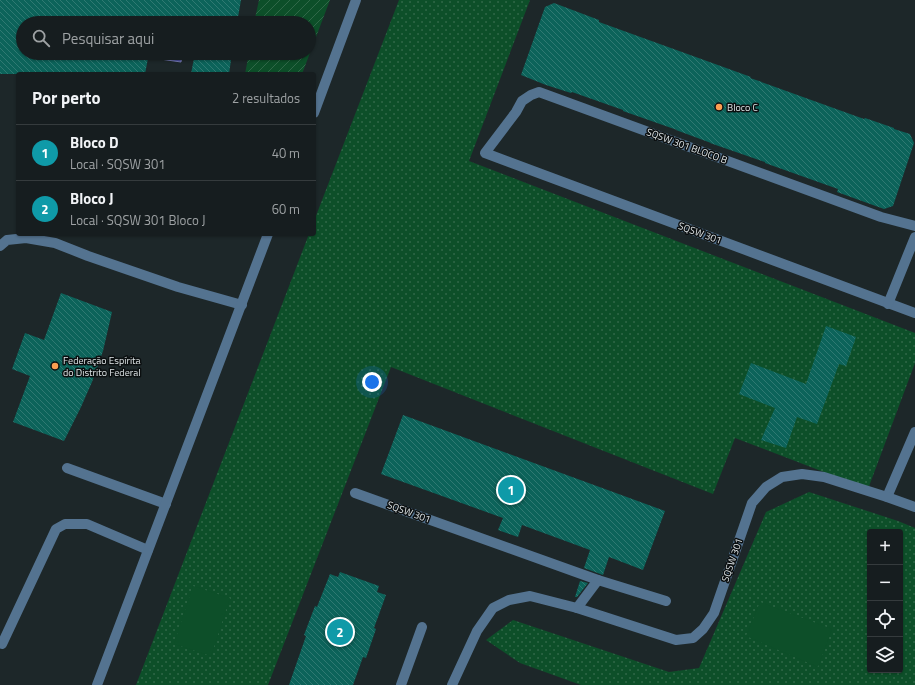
<!DOCTYPE html>
<html lang="pt">
<meta charset="utf-8">
<style>
:root{--surface:#161d1f;--page:#232a2c;--text:#f1f3f6;--muted:#9ea2a4;--line:#353b3d;--accent:#1a73e8}
body{margin:0;font-family:"Titillium Web",sans-serif;background:var(--page);color:var(--text)}
.controls{position:absolute;right:12px;bottom:12px;display:grid;overflow:hidden;border-radius:4px;box-shadow:0 1px 3px #0004}
.controls button{width:36px;height:36px;display:grid;place-items:center;padding:0;border:0;border-bottom:1px solid var(--line);background:var(--surface);color:var(--text);font:20px sans-serif}
.you{position:absolute;left:372px;top:382px;width:14px;height:14px;margin:-10px;border:3px solid #fff;border-radius:50%;background:#1a73e8;box-shadow:0 0 0 6px #1a73e833}
.badge{display:grid;place-items:center;width:26px;height:26px;border-radius:50%;background:var(--accent);color:#fff;font-size:13px;font-weight:700}
.pin{position:absolute;translate:-50% -50%;border:2px solid #fff;box-shadow:0 1px 4px #0006}
.list{margin:0;padding:0;list-style:none}
h2{display:flex;justify-content:space-between;align-items:center;height:52px;margin:0;padding:0 16px;font-size:17px}
h2 small{font-size:13px;font-weight:400;color:var(--muted)}
.list li{display:grid;grid-template-columns:26px 1fr auto;gap:12px;align-items:center;box-sizing:border-box;height:56px;padding:0 16px;border-top:1px solid var(--line)}
.list b{display:block;font-size:15px;white-space:nowrap}
.list p{margin:0;font-size:13px;white-space:nowrap;color:var(--muted)}
.list em{font-size:13px;font-style:normal;color:var(--muted)}
.icon{flex:none;width:22px;height:22px;fill:none;stroke:currentColor;stroke-width:2;stroke-linecap:round;stroke-linejoin:round}
.map{position:relative;flex:none;width:915px;height:685px;overflow:hidden}
.search{position:absolute;background:var(--surface);box-shadow:0 1px 3px #0004;left:16px;top:16px;width:300px;height:44px;display:flex;align-items:center;gap:10px;box-sizing:border-box;padding:0 14px;border-radius:22px;color:var(--muted);font-size:15px}
.panel{position:absolute;background:var(--surface);box-shadow:0 1px 3px #0004;left:16px;top:72px;width:300px;height:164px;border-radius:4px}
.map>svg:first-child{display:block}
.park{fill:url(#park-dots);fill-rule:evenodd}
.garden{fill:url(#garden-furrows)}
.pitch{fill:#0d4f29}
.water{fill:url(#water-rules);stroke:#757ab2}
.building{fill:url(#building-back-hatch)}
.lines{fill:none;stroke-linecap:round;stroke-linejoin:round}
.minor{stroke:#547390;stroke-width:10}
.poi-dot{fill:#fb9e51;stroke:#0b0f10;stroke-width:1.5}
.labels{text-anchor:middle;dominant-baseline:central;stroke-width:3;stroke-linejoin:round;paint-order:stroke}
.poi-label{font-size:10px;fill:#dfe5e7;stroke:#0b0f10;text-anchor:start}
.street-label{font-size:10px;fill:#dfe5e7;stroke:#0b0f10}
</style>
<div class="map">
<svg width="915" height="685" viewBox="0 0 915 685">
<defs>
<pattern id="park-dots" width="8" height="8" patternUnits="userSpaceOnUse"><rect width="8" height="8" fill="#0d4f29"/><path d="M2 2h.1M6 6h.1" fill="none" stroke="#306848" stroke-width="1.8" stroke-linecap="round"/></pattern>
<pattern id="garden-furrows" width="10" height="10" patternUnits="userSpaceOnUse"><rect width="10" height="10" fill="#0d4f29"/><path d="M-1 1l2-2M0 10L10 0M9 11l2-2" fill="none" stroke="#306848"/></pattern>
<pattern id="water-rules" width="6" height="5" patternUnits="userSpaceOnUse"><rect width="6" height="5" fill="#484c9c"/><path d="M0 2.5h6" fill="none" stroke="#6266aa"/></pattern>
<pattern id="building-back-hatch" width="6" height="6" patternUnits="userSpaceOnUse"><rect width="6" height="6" fill="#0c635a"/><path d="M-1 5l2 2M0 0l6 6M5-1l2 2" fill="none" stroke="#2f7972"/></pattern>
</defs>
<rect width="100%" height="100%" fill="#1d2729"/>
<g class="park">
<path d="M 399,0 L 530,0 L 469,161 L 915,333 L 915,363 L 868,489 L 735,438 L 713,494 L 391,367 L 268,685 L 136,685 L 309,234 L 314,234 L 314,221 Z"/>
<path d="M 809,492 L 898,521 L 915,528 L 915,685 L 581,685 L 520,663 L 486,640 L 513,620 L 669,672 L 699,668 L 766,512 ZM 870,532 L 900,532 L 900,670 L 870,670 Z"/>
</g>
<path class="garden" d="M 259,0 L 330,0 L 302,74 L 245,74 L 249,53 L 309,53 L 309,23 L 254,23 Z"/>
<g class="pitch">
<path d="M 193,586 L 230,598 L 211,656 L 174,644 Z"/>
<path d="M 760,602 L 832,629 L 818,667 L 746,636 Z"/>
</g>
<path class="water" d="M 153,53 L 182,53 L 181,62 L 153,58 Z"/>
<g class="building">
<path d="M 0,0 L 241,0 L 237,23 L 23,23 L 23,53 L 149,53 L 145,74 L 0,74 Z"/>
<path d="M 554,3 L 599,20 L 599,22 L 751,77 L 750,78 L 762,82 L 761,82 L 864,119 L 865,118 L 894,128 L 894,129 L 910,134 L 914,143 L 893,206 L 884,209 L 837,192 L 838,189 L 765,163 L 765,162 L 710,143 L 711,143 L 676,130 L 677,130 L 623,111 L 623,110 L 572,92 L 571,93 L 546,85 L 521,75 L 545,7 Z"/>
<path d="M 195,53 L 232,53 L 229,74 L 191,74 Z"/>
<path d="M 61,293 L 112,312 L 103,351 L 92,382 L 81,407 L 64,441 L 13,422 L 30,376 L 12,369 L 25,333 L 44,340 Z"/>
<path d="M 826,326 L 856,337 L 846,366 L 839,364 L 817,424 L 797,417 L 786,448 L 761,440 L 775,408 L 739,394 L 751,363 L 806,384 Z"/>
<path d="M 403,415 L 665,511 L 643,570 L 609,557 L 603,575 L 584,568 L 590,550 L 522,525 L 518,537 L 498,530 L 503,518 L 381,474 Z"/>
<path d="M 340,572 L 379,586 L 377,592 L 386,595 L 374,628 L 376,629 L 366,658 L 363,657 L 353,685 L 289,685 L 306,636 L 304,635 L 315,606 L 317,607 L 330,574 L 338,577 Z"/>
<path d="M 580,581 L 588,583 L 577,597 L 575,597 Z"/>
</g>
<g class="lines">
<g class="minor">
<path d="M 314,113 L 356,0"/>
<path d="M 915,226 L 881,217 L 539,92 L 531,95 L 522,101 L 516,112 L 485,153 L 915,313"/>
<path d="M 0,246 L 7,240 L 26,238 L 55,243 L 88,256 L 178,287 L 242,305"/>
<path d="M 888,304 L 915,237"/>
<path d="M 67,468 L 166,504"/>
<path d="M 355,493 L 598,580 L 666,601"/>
<path d="M 887,497 L 915,432"/>
<path d="M 577,608 L 598,580"/>
<path d="M 2,644 L 56,529 L 65,524 L 87,524 L 148,550"/>
<path d="M 97,685 L 268,234"/>
<path d="M 401,685 L 422,627"/>
<path d="M 452,685 L 477,631 L 493,608 L 509,600 L 530,596 L 577,608 L 676,640 L 693,638 L 703,629 L 714,613 L 752,503 L 766,487 L 782,477 L 802,474 L 824,477 L 887,497 L 915,507"/>
</g>
</g>
<g class="poi-dot">
<circle cx="719" cy="107" r="4"/>
<circle cx="55" cy="366" r="4"/>
</g>
<g class="labels">
<g class="poi-label">
<text x="727" y="107">Bloco C</text>
<text x="63" y="360">Federação Espírita<tspan x="63" dy="12">do Distrito Federal</tspan></text>
</g>
<g class="street-label">
<text transform="translate(687 146) rotate(20)">SQSW 301 BLOCO B</text>
<text transform="translate(700 233) rotate(20)">SQSW 301</text>
<text transform="translate(409 512) rotate(20)">SQSW 301</text>
<text transform="translate(732 560) rotate(-71)">SQSW 301</text>
</g>
</g>
</svg>
<div class="controls">
<button>+</button>
<button>−</button>
<button><svg class="icon" aria-label="locate" viewBox="0 0 24 24"><circle cx="12" cy="12" r="6"/><path d="M12 2v4M12 18v4M2 12h4M18 12h4"/></svg></button>
<button><svg class="icon" aria-label="layers" viewBox="0 0 24 24"><path d="M12 4l9 5-9 5-9-5zM3 14l9 5 9-5"/></svg></button>
</div>
<div class="you"></div>
<div class="pin badge" style="left:511px;top:490px;background:#0f9aa8">1</div>
<div class="pin badge" style="left:340px;top:632px;background:#0f9aa8">2</div>
<div class="search"><svg class="icon" aria-label="search" viewBox="0 0 24 24"><circle cx="10" cy="10" r="6"/><path d="M15 15l6 6"/></svg>Pesquisar aqui</div>
<section class="panel">
<h2>Por perto<small>2 resultados</small></h2>
<ul class="list">
<li><span class="badge" style="background:#0f9aa8">1</span><div><b>Bloco D</b><p>Local · SQSW 301</p></div><em>40 m</em></li>
<li><span class="badge" style="background:#0f9aa8">2</span><div><b>Bloco J</b><p>Local · SQSW 301 Bloco J</p></div><em>60 m</em></li>
</ul>
</section>
</div>
